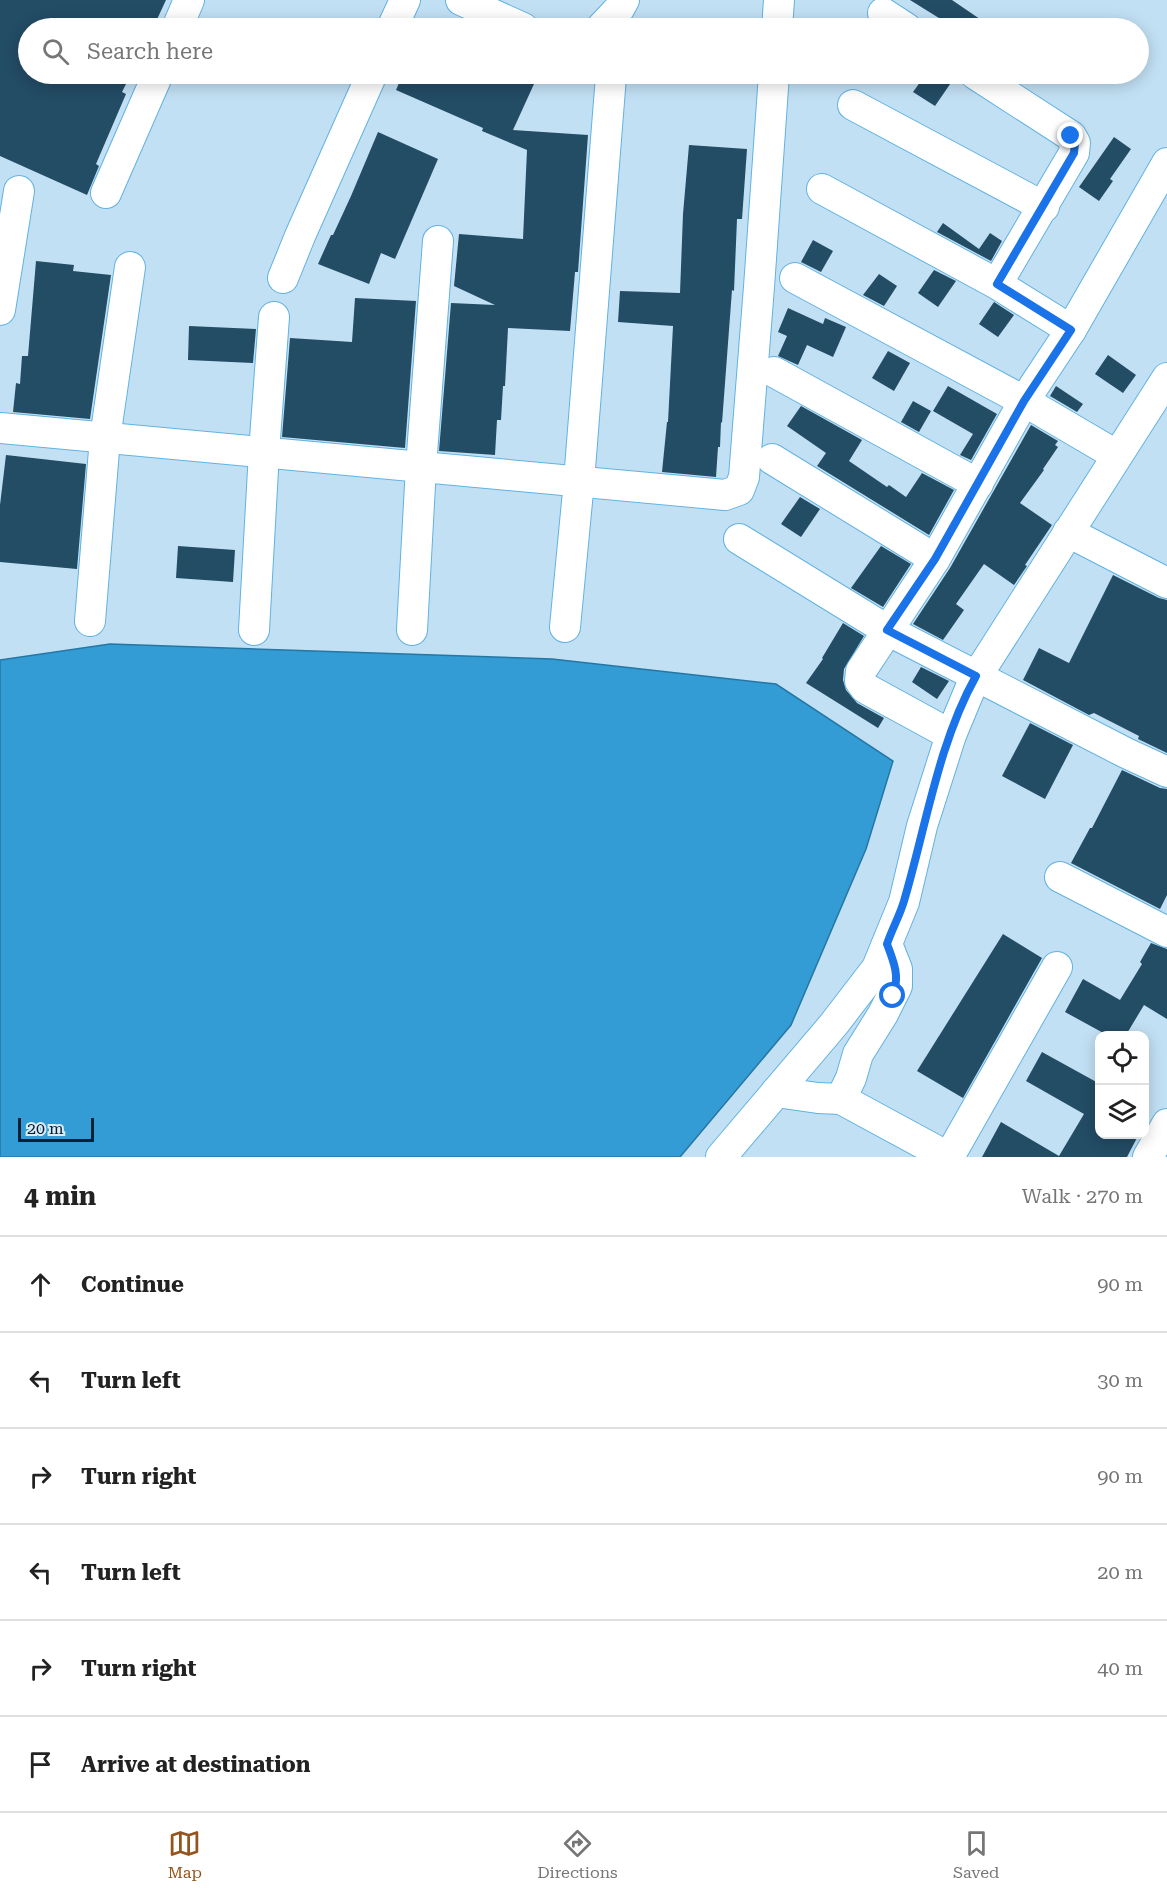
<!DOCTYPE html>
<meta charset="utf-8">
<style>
:root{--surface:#fff;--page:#f6f6f6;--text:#222;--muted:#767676;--line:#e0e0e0;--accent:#94541d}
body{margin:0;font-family:"Roboto Serif",serif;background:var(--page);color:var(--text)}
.controls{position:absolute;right:18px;bottom:18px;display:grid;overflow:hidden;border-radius:12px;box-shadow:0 3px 15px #0003}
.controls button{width:54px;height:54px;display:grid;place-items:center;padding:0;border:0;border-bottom:2px solid var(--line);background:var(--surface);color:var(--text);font:30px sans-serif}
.scale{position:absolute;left:18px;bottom:15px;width:76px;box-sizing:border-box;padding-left:6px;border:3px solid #002033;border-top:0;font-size:16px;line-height:21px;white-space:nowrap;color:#002033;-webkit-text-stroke:4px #dcebf5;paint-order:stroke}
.stop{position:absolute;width:18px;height:18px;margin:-14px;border:4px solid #1a73e8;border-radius:50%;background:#fff}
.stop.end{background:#1a73e8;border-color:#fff;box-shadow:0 2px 6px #0008}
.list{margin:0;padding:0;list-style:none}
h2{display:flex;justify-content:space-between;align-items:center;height:78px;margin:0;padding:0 24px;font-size:26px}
h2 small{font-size:20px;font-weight:400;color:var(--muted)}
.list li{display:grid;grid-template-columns:39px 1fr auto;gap:18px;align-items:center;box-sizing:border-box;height:96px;padding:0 24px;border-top:2px solid var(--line)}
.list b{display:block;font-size:22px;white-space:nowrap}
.list em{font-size:20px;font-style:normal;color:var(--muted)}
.icon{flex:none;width:33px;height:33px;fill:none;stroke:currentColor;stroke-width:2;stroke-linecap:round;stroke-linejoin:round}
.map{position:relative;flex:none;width:1167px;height:1157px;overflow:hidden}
.search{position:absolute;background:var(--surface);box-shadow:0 3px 15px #0003;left:18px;right:18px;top:18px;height:66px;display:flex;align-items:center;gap:15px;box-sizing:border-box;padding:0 21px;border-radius:33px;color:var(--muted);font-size:22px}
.sheet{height:654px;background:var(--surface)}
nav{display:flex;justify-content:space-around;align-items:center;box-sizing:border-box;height:84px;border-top:2px solid var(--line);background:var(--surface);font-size:16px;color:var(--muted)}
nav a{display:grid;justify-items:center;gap:3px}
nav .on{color:var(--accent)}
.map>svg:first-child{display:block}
.water{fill:#349cd4;stroke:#2477a4;stroke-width:1.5}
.building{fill:#234c65}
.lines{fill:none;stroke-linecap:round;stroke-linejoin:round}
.street-casing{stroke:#61b2e2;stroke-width:32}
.street{stroke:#fff;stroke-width:30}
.route{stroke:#1a73e8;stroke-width:8}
</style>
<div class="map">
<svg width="1167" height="1157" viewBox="0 0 1167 1157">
<rect width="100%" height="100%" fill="#c2e0f4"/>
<path class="water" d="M 110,644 L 552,659 L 776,684 L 893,761 L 866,849 L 791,1025 L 680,1157 L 0,1157 L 0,660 Z"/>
<g class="building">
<path d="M 0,0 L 166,0 L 153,28 L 28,28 L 28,74 L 131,74 L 122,92 L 126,94 L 96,164 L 99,166 L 87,195 L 0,156 Z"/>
<path d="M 910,0 L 952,0 L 993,28 L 955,28 Z"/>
<path d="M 403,74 L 511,74 L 534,84 L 513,130 L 588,135 L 578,272 L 575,272 L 570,331 L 508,328 L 505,386 L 503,386 L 501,420 L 497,420 L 495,455 L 439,451 L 451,303 L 495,305 L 454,286 L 459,234 L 523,239 L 527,150 L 482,131 L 483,128 L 396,90 Z"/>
<path d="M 926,74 L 957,74 L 935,106 L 913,92 Z"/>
<path d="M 378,132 L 438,159 L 395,259 L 381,253 L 369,284 L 318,264 L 331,235 L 333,235 L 351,196 Z"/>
<path d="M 1114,137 L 1131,149 L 1110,179 L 1113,181 L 1099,201 L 1079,187 Z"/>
<path d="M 689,145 L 747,149 L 742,219 L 737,219 L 734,291 L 732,290 L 722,423 L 721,422 L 720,447 L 718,447 L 716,477 L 662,472 L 667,422 L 668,422 L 673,326 L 618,322 L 620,291 L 680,293 L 683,214 Z"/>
<path d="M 943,223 L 979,249 L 990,233 L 1002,241 L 991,261 L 937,232 Z"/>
<path d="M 813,240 L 833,251 L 821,272 L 801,262 Z"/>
<path d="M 36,261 L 74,265 L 73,271 L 111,275 L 90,419 L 13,412 L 16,383 L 20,384 L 22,356 L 28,356 Z"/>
<path d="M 934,270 L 956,281 L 938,307 L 918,293 Z"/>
<path d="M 879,274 L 897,286 L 884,306 L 863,295 Z"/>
<path d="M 355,298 L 416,301 L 405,448 L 282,437 L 290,338 L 352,342 Z"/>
<path d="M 994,302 L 1014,315 L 998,337 L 979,324 Z"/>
<path d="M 788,308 L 823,324 L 825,318 L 846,327 L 833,357 L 807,345 L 798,365 L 778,356 L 787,336 L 778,332 Z"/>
<path d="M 189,326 L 256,329 L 253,363 L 188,360 Z"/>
<path d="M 888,351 L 910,363 L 894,391 L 872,378 Z"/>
<path d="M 1108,355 L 1136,375 L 1123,393 L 1095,374 Z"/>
<path d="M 948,386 L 997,414 L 971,460 L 960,455 L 973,434 L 933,411 Z"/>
<path d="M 1056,386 L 1083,404 L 1077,412 L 1050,396 Z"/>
<path d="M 913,401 L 931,411 L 919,432 L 901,422 Z"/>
<path d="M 801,406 L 862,440 L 849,461 L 887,487 L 889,485 L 906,497 L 922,473 L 954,490 L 929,535 L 817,466 L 826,453 L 787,426 Z"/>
<path d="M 1031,425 L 1058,441 L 1055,445 L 1058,447 L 1043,469 L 1044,470 L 1020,503 L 1052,525 L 1025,565 L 1027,566 L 1014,585 L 984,564 L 956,604 L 964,610 L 943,640 L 913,624 L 950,568 Z"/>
<path d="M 6,455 L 86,464 L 77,569 L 0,562 L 0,505 Z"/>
<path d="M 800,497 L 820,509 L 801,537 L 781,524 Z"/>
<path d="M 178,546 L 235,550 L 233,582 L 176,578 Z"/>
<path d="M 881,546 L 911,564 L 883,607 L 851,588 Z"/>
<path d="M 1113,575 L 1159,598 L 1167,600 L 1167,753 L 1138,739 L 1139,736 L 1094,713 L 1089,715 L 1023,680 L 1039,648 L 1069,663 Z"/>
<path d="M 843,623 L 864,636 L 844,669 L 843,680 L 846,690 L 857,703 L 884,718 L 878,728 L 806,683 L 823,659 L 822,658 Z"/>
<path d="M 921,667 L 949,681 L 937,699 L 912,682 Z"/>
<path d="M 1030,723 L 1073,745 L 1045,799 L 1002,776 Z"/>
<path d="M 1122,770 L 1160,788 L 1167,789 L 1167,895 L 1160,909 L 1071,863 L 1090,828 L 1092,828 Z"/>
<path d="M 1003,934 L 1042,958 L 963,1098 L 917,1071 Z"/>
<path d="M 1151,943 L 1167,949 L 1167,1019 L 1144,1005 L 1126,1035 L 1107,1035 L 1065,1012 L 1083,979 L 1120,1000 L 1142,964 L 1140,962 Z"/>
<path d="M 1042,1052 L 1100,1084 L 1100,1134 L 1139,1134 L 1127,1157 L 982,1157 L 1001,1122 L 1059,1156 L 1084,1114 L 1026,1081 Z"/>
</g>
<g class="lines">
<g class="street-casing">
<g id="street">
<path d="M 461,0 L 523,28"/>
<path d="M 883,13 L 906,28"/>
<path d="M 177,28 L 189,0"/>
<path d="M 392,28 L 405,0"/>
<path d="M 601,28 L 619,9 L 624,0"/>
<path d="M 777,28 L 779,0"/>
<path d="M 975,74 L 1071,136 L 1075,143 L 1074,153 L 997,284 L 1071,330"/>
<path d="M 853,105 L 1044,207"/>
<path d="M 822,189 L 997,284"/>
<path d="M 106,193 L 158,74"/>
<path d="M 283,278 L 300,236 L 372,74"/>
<path d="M 795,278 L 1024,401 L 1116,455"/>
<path d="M 0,310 L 19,191"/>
<path d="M 774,372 L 978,484"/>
<path d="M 0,428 L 725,495 L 739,490 L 744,477 L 759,287 L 774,74"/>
<path d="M 772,459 L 935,559"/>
<path d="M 1068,532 L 1167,583"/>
<path d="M 739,539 L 887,630 L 1126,753 L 1167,772"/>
<path d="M 90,621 L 105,438 L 130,267"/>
<path d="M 565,627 L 579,481 L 611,76"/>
<path d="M 254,630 L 264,452 L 274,317"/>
<path d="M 412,630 L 421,467 L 438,241"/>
<path d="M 951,735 L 865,688 L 860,681 L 861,671 L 935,559 L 1024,401 L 1071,330 L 1167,163"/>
<path d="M 1060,877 L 1167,932"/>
<path d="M 776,1092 L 818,1098 L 841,1099 L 948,1157"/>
<path d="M 841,1099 L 851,1078 L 858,1054 L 883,1014 L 897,986 L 897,969 L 887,944"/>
<path d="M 721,1157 L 834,1024 L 877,968 L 904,902 L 922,826 L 951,735 L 973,682 L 1167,378"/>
<path d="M 949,1157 L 1057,967"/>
<path d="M 1148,1157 L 1167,1124"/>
</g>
</g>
<use href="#street" class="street"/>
</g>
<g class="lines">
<path class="route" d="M 893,996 C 900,977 894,962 887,944 C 892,929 900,915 904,901 C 926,827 938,744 976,676 L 887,630 L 935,559 L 1024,401 L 1071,330 L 997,284 L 1074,153 L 1075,143 L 1071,136"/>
</g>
</svg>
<div class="controls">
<button><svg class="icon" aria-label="locate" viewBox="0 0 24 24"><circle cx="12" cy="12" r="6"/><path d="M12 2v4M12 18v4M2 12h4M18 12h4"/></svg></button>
<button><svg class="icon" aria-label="layers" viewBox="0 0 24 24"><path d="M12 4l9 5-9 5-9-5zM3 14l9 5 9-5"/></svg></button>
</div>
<div class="scale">20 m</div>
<div class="stop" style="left:893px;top:996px"></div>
<div class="stop end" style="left:1071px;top:136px"></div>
<div class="search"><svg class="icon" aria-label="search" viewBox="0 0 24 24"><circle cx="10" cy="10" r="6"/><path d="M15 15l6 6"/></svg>Search here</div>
</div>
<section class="sheet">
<h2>4 min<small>Walk · 270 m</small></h2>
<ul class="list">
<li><svg class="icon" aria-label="ahead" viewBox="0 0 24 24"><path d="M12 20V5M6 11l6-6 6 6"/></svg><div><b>Continue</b></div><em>90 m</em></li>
<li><svg class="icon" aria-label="left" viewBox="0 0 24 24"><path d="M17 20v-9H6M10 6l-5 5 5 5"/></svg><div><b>Turn left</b></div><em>30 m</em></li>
<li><svg class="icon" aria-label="right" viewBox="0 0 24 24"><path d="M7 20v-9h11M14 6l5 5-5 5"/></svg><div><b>Turn right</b></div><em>90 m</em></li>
<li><svg class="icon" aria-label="left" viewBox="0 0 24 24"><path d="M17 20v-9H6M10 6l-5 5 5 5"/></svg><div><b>Turn left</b></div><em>20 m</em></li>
<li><svg class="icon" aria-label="right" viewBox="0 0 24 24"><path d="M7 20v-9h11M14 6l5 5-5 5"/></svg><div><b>Turn right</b></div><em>40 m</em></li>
<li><svg class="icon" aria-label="arrive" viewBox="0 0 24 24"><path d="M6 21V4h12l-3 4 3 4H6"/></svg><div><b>Arrive at destination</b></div></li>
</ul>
</section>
<nav>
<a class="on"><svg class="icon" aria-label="map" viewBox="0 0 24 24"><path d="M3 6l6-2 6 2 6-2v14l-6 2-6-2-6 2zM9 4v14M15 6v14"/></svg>Map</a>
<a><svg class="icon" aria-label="directions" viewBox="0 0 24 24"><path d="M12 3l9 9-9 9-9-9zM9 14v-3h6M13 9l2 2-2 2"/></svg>Directions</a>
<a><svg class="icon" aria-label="saved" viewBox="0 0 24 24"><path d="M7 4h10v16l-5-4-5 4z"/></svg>Saved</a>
</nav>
